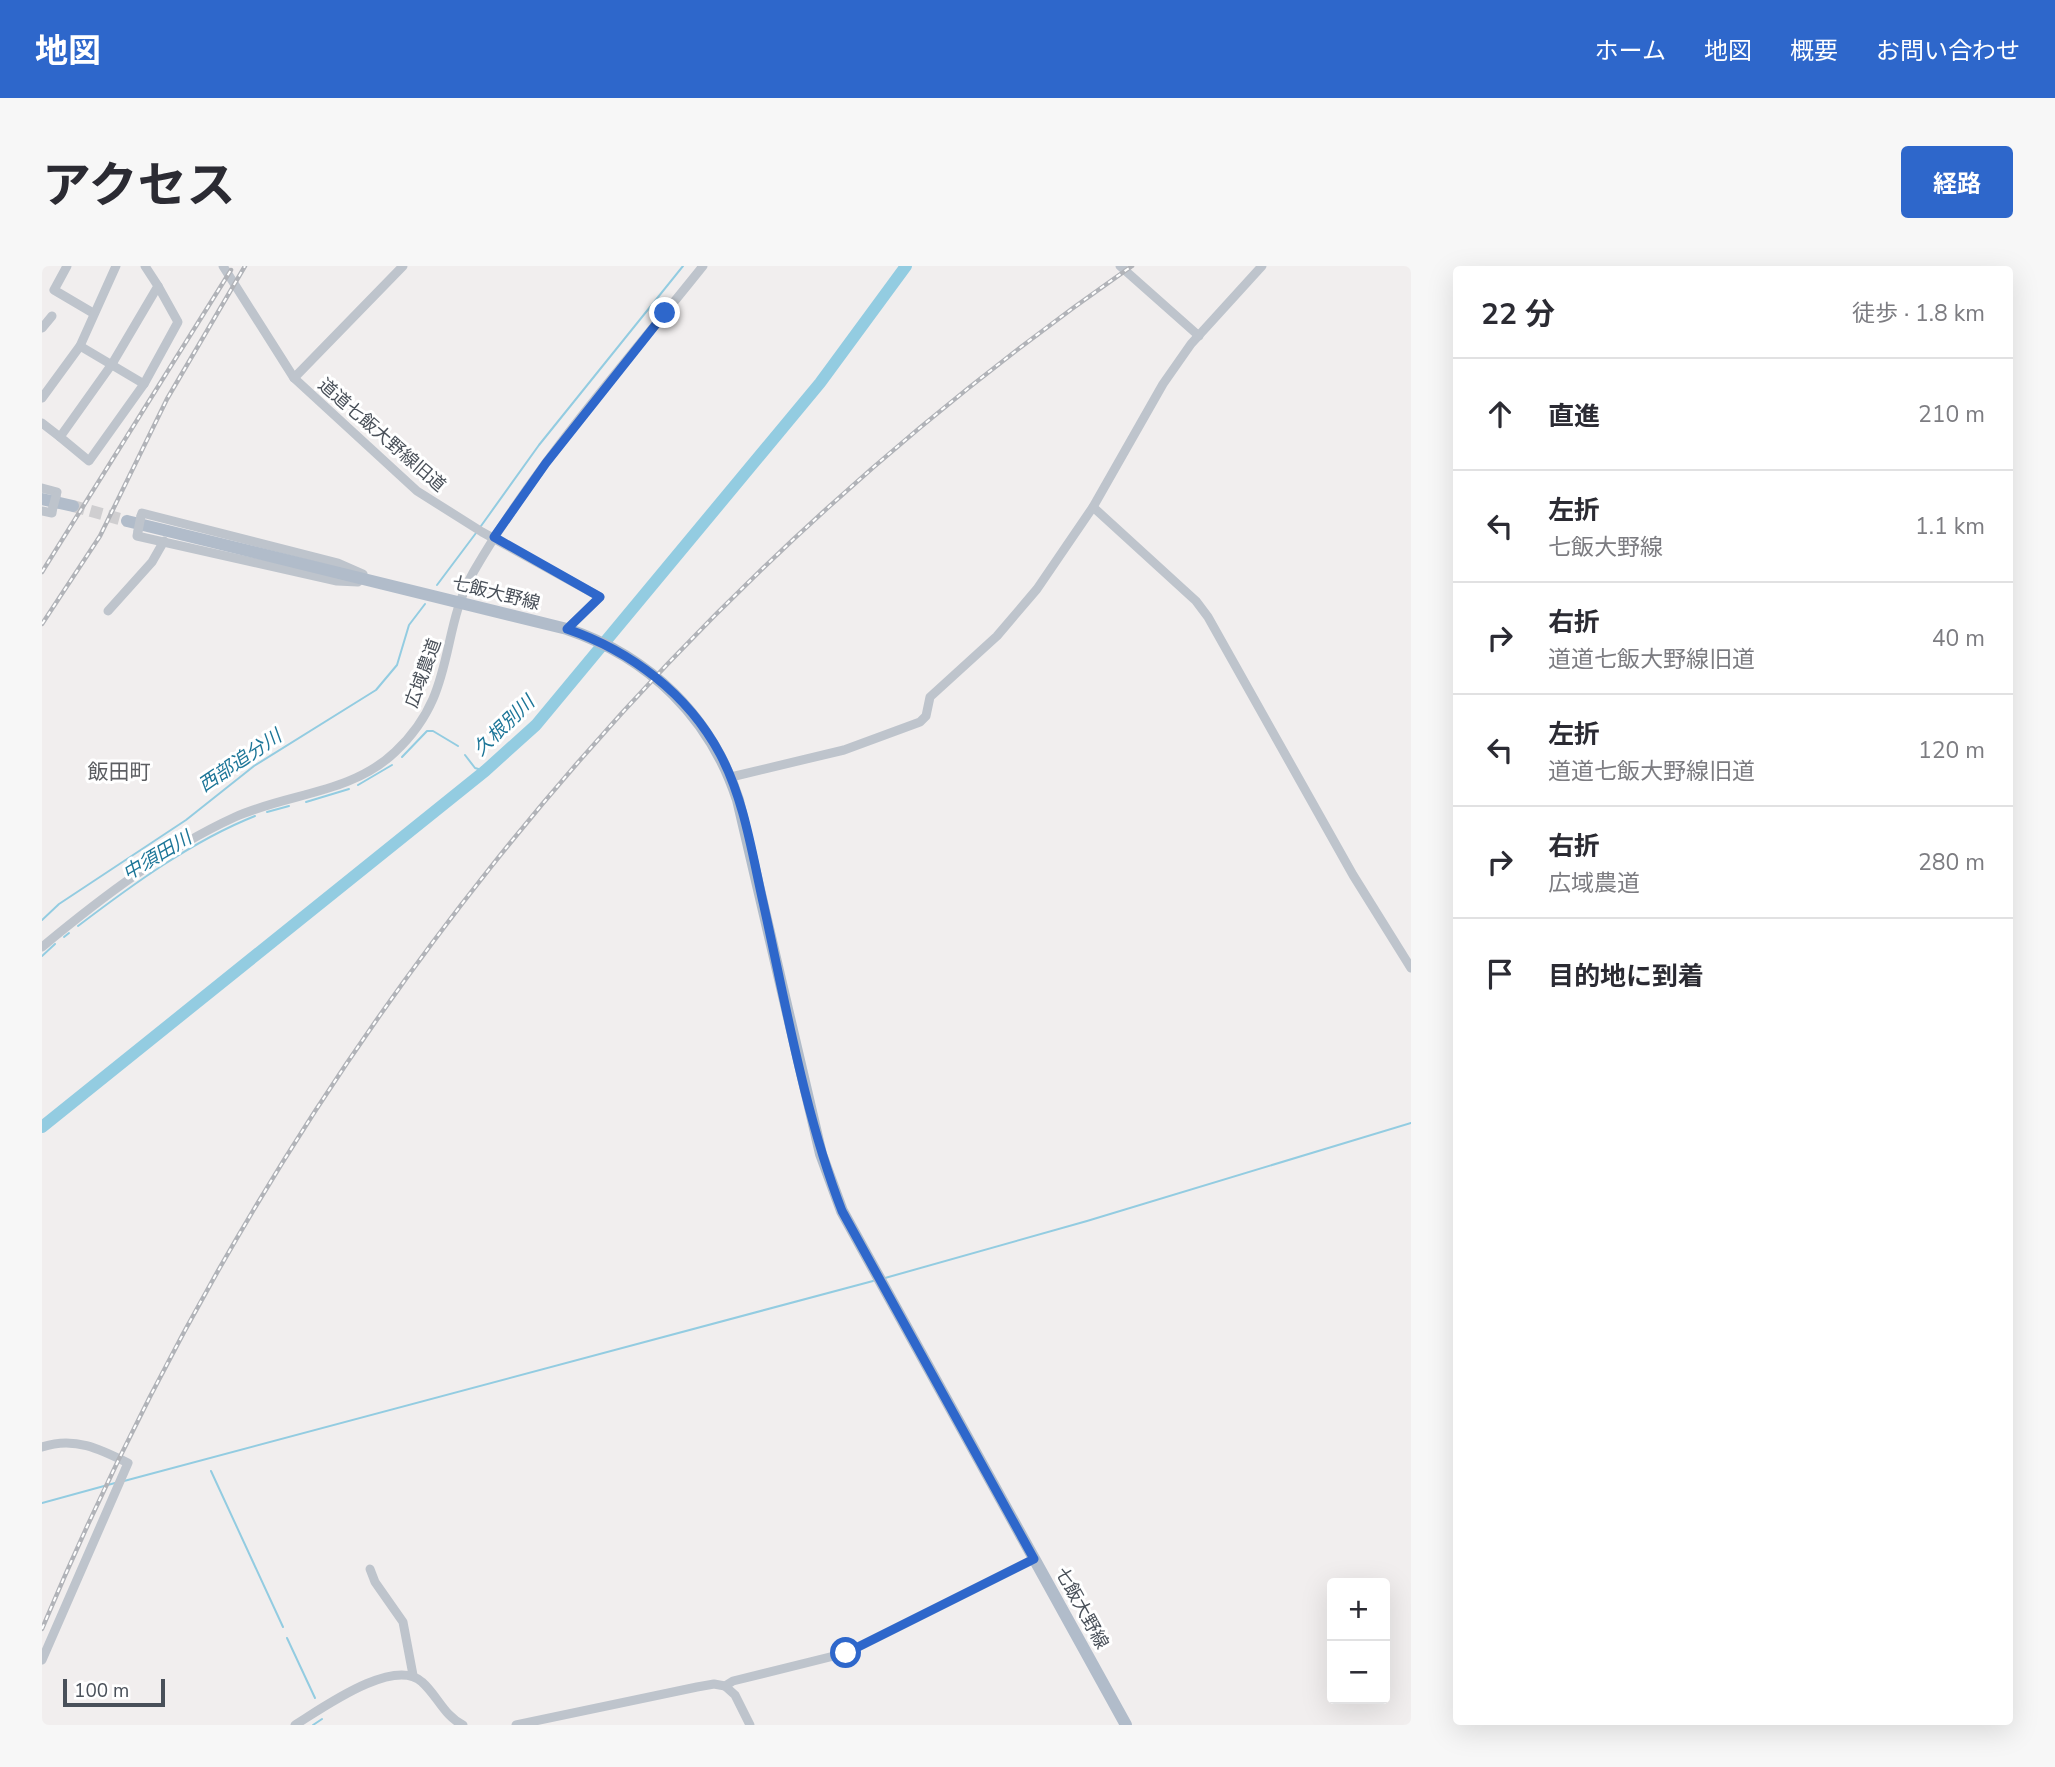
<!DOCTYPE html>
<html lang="ja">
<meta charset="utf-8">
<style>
:root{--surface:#fff;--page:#f7f7f7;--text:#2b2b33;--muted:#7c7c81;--line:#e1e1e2;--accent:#2e67cb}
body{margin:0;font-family:"Nunito Sans","Noto Sans JP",sans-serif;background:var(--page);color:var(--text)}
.controls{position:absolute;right:21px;bottom:21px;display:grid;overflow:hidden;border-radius:7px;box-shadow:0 7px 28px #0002}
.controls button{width:63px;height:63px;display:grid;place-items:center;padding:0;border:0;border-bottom:2px solid var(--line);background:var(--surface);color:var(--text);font:35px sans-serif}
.scale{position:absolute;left:21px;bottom:18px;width:102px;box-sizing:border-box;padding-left:7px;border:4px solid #495059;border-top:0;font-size:19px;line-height:24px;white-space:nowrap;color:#495059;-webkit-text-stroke:5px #fff;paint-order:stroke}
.stop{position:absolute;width:21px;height:21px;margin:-16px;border:5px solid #2e67cb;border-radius:50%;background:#fff}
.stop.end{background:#2e67cb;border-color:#fff;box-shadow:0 2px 7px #0008}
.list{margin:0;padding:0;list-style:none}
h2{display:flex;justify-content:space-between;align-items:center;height:91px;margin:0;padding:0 28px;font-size:30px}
h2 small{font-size:23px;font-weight:400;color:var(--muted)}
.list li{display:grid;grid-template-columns:46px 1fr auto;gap:21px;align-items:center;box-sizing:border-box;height:112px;padding:0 28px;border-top:2px solid var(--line)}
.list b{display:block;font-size:26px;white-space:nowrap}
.list p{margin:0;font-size:23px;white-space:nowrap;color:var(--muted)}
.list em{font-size:23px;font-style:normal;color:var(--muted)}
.icon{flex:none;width:38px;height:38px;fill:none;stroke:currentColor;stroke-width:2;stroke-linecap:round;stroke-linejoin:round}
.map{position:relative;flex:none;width:1369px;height:1459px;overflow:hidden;border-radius:7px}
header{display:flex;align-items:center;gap:42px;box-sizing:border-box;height:98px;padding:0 35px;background:var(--accent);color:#fff}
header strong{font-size:33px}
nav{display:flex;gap:38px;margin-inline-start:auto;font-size:24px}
.intro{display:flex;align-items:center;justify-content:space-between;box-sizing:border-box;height:168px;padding:0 42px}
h1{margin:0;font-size:49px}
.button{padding:18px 32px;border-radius:7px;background:var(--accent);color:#fff;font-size:24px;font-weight:700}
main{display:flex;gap:42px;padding:0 42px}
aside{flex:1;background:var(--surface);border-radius:7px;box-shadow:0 7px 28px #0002}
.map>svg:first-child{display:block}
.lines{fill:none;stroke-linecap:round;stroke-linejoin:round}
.stream{stroke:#93cce1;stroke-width:2}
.river{stroke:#93cce1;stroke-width:12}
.major-tunnel{stroke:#cfced0;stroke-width:12;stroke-dasharray:12 6;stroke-linecap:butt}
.minor{stroke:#bec4cc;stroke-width:9}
.major{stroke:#b1bcca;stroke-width:12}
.rail-casing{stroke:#b1b3b8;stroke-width:4.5}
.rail{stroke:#fff;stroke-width:2;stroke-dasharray:5;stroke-linecap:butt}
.minor-bridge{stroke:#bec4cc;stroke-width:9}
.route{stroke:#2e67cb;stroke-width:9}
.labels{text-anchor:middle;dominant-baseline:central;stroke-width:6;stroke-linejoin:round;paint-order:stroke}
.street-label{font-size:18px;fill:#495059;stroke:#fff}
.water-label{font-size:19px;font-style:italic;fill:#1d7698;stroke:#fff}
.quarter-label{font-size:21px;fill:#5c5e62;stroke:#fff}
</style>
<header>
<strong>地図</strong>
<nav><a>ホーム</a><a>地図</a><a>概要</a><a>お問い合わせ</a></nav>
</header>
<div class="intro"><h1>アクセス</h1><a class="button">経路</a></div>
<main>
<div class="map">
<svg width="1369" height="1459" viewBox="0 0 1369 1459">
<rect width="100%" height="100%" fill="#f1eeee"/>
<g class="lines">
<g class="stream">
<path d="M 439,260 L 497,179 L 641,0"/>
<path d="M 395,319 L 434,267"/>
<path d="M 423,489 L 433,502 L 443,505"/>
<path d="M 360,491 L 385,465 L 391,465 L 416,480"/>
<path d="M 316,519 L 350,499"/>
<path d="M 264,536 L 307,523"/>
<path d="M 225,546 L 247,540"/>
<path d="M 0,654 L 17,638 L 144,554 L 212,500 L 334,424 L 355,399 L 367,359 L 383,338"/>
<path d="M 36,660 C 90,619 150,575 213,550"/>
<path d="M 22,671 L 27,667"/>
<path d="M 0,690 L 13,678"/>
<path d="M 843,1012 L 1045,955 L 1369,857"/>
<path d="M 169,1205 L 241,1361"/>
<path d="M 82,1215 L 831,1015"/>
<path d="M 0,1237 L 73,1217"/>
<path d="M 245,1372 L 273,1432"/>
<path d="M 271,1459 L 280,1453"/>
</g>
<path class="river" d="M 0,861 L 443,505 L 494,459 L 778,117 L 864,0"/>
<path class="major-tunnel" d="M 31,240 L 85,255"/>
<g class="minor">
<path d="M 25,0 L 12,24 L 51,47"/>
<path d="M 181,0 L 252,112 L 375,225 L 440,266 L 558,331 L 525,363"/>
<path d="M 1078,0 L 1157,70"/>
<path d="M 0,62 L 10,50"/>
<path d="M 38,80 L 102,118"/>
<path d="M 252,112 L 361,0"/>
<path d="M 0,132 L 38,80 L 74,0"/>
<path d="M 0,157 L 18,171 L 70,98 L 116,20 L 103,0"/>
<path d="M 18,171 L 47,195 L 102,118 L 136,56 L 116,20"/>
<path d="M 0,222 L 15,226 L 14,230"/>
<path d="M 1051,241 L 1154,335 L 1166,351 L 1311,609 L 1369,702"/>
<path d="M 0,245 L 10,247 L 11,241"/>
<path d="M 99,250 L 100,247 L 296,297 L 321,308"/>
<path d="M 96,265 L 95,270 L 295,315 L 316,316"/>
<path d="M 66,345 L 110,296 L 122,275"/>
<path d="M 689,511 L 802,484 L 878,456 L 884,450 L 888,431 L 955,370 L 995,323 L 1051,241 L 1121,118 L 1149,78 L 1220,0"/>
<path d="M 0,681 C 59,632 123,583 193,551 C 246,527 309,528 353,486 C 416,427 396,368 432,305 C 496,195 582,99 661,0"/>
<path d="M 0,1181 C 32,1170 58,1183 86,1197 L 0,1394"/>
<path d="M 328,1303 L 333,1316 L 361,1356 L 371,1409"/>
<path d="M 683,1420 L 693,1429 L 708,1459"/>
<path d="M 253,1459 C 279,1443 352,1390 380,1416 C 395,1429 402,1450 421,1459"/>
<path d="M 474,1459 L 655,1421 L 672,1418 L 683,1420 L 691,1415 L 804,1387 L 992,1293"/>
</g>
<g class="major">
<path d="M 0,233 L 31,240"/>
<path d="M 85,255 L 525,363 C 608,391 669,451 696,534 L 779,888 L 800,945 L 1084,1459"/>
</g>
<g class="rail-casing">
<g id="rail">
<path d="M 0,306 L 189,4"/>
<path d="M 0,358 L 58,270 L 125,133 L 203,0"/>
<path d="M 0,1363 C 232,811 597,343 1090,0"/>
</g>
</g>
<use href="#rail" class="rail"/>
<g class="minor-bridge">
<path d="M 11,241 L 14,230"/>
<path d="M 96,265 L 99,250"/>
</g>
</g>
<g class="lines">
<path class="route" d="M 623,47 L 504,197 L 452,271 L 558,331 L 525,363 C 589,385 646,428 678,488 C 702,533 710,587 721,636 C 744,739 762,846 800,945 L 992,1293 L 804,1387"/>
</g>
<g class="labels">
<g class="street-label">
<text transform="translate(340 169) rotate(41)">道道七飯大野線旧道</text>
<text transform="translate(454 327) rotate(14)">七飯大野線</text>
<text transform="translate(381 407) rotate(-70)">広域農道</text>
<text transform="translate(1040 1342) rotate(61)">七飯大野線</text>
</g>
<g class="water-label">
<text transform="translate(462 460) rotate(-44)">久根別川</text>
<text transform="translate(198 495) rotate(-34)">西部追分川</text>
<text transform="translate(115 590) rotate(-31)">中須田川</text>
</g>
<g class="quarter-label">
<text x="77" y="506">飯田町</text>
</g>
</g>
</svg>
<div class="controls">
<button>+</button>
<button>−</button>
</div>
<div class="scale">100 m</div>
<div class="stop" style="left:804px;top:1387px"></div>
<div class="stop end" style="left:623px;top:47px"></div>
</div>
<aside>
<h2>22 分<small>徒歩 · 1.8 km</small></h2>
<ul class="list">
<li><svg class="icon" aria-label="ahead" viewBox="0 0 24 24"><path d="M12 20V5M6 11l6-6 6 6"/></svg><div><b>直進</b></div><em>210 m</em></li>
<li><svg class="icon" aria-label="left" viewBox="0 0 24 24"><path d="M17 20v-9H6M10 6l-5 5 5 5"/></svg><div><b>左折</b><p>七飯大野線</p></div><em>1.1 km</em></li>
<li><svg class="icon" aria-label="right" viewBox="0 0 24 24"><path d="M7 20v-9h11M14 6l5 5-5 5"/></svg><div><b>右折</b><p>道道七飯大野線旧道</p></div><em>40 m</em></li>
<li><svg class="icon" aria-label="left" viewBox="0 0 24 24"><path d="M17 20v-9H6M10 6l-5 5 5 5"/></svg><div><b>左折</b><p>道道七飯大野線旧道</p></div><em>120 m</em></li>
<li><svg class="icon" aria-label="right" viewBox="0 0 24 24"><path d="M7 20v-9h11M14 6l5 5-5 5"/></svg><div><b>右折</b><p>広域農道</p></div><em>280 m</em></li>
<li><svg class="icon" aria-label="arrive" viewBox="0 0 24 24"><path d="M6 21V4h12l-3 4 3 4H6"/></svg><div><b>目的地に到着</b></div></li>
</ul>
</aside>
</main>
